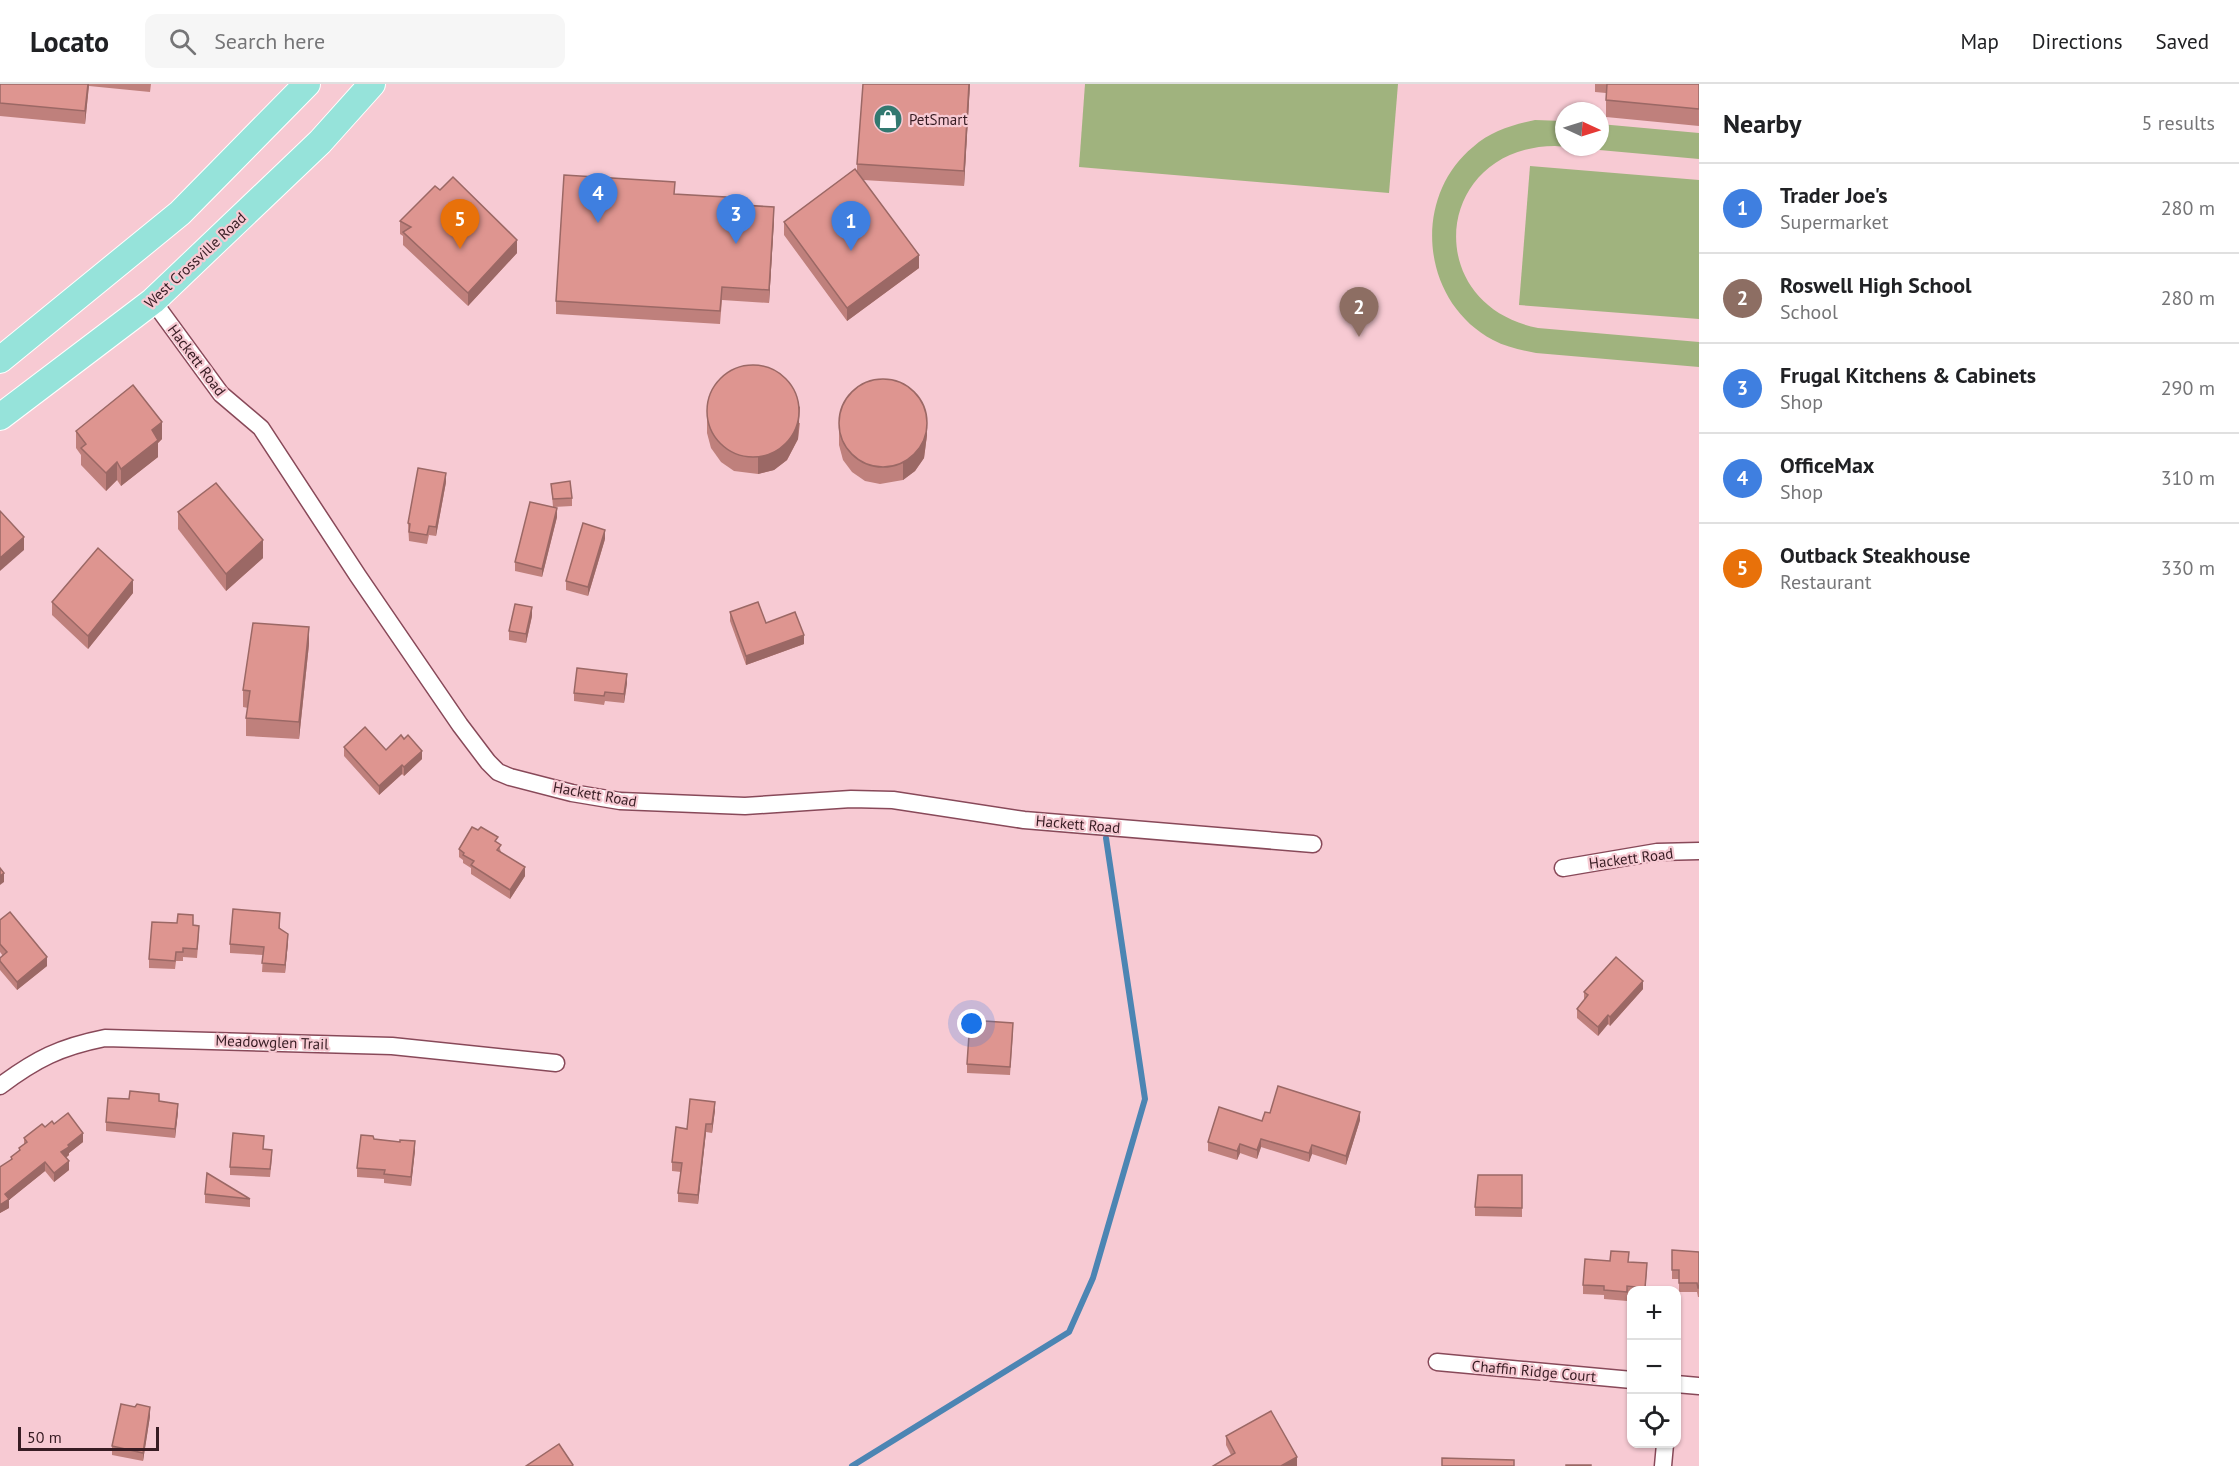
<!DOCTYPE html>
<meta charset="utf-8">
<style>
:root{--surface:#fff;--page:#f6f6f6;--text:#202124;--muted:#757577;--line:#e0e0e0;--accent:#d93025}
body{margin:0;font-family:"PT Sans",sans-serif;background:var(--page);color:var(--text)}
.controls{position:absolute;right:18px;bottom:18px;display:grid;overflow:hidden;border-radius:12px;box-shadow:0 2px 4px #0004}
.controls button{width:54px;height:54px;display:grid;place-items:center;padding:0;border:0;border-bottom:2px solid var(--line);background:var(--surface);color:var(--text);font:30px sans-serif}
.compass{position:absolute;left:1555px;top:18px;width:54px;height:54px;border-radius:50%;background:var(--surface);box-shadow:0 2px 4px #0004;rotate:94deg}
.scale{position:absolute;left:18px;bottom:15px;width:141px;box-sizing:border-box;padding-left:6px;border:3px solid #371c23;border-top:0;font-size:16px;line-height:21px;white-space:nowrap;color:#371c23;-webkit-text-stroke:4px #f7cad3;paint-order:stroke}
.you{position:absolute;left:972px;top:940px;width:21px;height:21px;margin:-15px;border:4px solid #fff;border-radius:50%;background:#1a73e8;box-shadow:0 0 0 9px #1a73e833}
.badge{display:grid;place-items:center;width:39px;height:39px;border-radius:50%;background:var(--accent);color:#fff;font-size:20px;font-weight:700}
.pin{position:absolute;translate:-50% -50px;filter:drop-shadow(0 2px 3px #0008)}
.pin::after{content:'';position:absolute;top:32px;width:21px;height:18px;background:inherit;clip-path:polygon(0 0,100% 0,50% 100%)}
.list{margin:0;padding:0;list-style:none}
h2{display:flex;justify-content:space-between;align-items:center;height:78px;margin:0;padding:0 24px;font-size:26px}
h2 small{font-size:20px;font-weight:400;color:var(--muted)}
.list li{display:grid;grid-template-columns:39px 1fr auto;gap:18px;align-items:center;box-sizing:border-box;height:90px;padding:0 24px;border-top:2px solid var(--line)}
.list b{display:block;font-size:22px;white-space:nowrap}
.list p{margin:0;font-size:20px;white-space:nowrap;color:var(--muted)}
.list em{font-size:20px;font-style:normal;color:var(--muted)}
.icon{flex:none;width:33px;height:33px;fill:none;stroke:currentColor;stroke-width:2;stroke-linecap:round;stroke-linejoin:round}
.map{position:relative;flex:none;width:1699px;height:1382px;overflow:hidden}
header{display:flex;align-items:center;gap:36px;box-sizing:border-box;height:84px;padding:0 30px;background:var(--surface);border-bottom:2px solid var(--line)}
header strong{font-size:28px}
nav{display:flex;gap:33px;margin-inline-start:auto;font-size:21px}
.search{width:420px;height:54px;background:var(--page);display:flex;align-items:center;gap:15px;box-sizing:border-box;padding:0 21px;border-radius:12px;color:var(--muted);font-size:22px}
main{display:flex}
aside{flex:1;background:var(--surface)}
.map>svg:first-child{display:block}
.green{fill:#a0b37e}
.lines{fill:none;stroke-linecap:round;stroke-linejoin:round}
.stream{stroke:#4c85b3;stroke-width:6}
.street-casing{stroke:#884959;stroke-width:19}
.primary-casing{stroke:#fff;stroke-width:28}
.street{stroke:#fff;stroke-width:16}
.primary{stroke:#96e3da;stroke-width:26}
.wall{fill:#bf807c}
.shaded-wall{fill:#9b6865}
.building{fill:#de9590;stroke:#9b6865;stroke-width:1.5}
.labels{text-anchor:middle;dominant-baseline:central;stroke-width:4.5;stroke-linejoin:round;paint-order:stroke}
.poi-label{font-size:15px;fill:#371c23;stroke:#f7cad3;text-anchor:start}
.street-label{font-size:15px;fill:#371c23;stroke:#f7cad3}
</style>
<header>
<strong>Locato</strong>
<div class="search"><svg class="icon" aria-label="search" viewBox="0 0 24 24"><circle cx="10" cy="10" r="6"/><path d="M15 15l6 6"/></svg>Search here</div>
<nav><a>Map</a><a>Directions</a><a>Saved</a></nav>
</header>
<main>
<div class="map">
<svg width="1699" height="1382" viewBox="0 0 1699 1382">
<rect width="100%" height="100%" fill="#f7cad3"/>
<g class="green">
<path d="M 1085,0 L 1398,0 L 1389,109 L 1079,83 Z"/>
<path d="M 1535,36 L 1564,37 L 1564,63 L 1600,63 L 1600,40 L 1699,49 L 1699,75 L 1555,62 C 1434,63 1419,220 1538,244 L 1699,258 L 1699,283 L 1536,269 C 1521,266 1506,263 1493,256 C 1421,218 1411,114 1473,63 C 1491,47 1512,41 1535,36 Z"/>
<path d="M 1530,82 L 1699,96 L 1699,235 L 1519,221 Z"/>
</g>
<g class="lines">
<path class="stream" d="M 852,1382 L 1069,1248 L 1093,1194 L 1145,1015 L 1106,754"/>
<g class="street-casing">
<g id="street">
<path d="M 153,217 L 221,310 L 261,344 L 358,492 L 460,641 L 488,678 L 498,688 L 510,693 L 572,709 L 620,717 L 745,722 L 851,715 L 893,716 L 1024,736 L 1313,760"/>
<path d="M 1563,784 L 1657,768 L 1699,767"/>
<path d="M 0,1002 C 36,975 60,963 105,954 L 392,962 L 556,979"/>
<path d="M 1437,1278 L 1632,1296"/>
<path d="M 1676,1300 L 1699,1302"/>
<path d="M 1663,1382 L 1665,1360"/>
</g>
</g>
<g class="primary-casing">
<g id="primary">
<path d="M 0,276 L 180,129 L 307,0"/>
<path d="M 0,333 L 153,217 L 320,58 L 372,0"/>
</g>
</g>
<use href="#street" class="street"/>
<use href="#primary" class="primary"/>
</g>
<g class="wall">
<path d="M 0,0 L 151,0 L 150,8 L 89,2 L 85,40 L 0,32 Z"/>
<path d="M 970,0 L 964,102 L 863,96 L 919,184 L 847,237 L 784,151 L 784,138 L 857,87 L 857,80 Z"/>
<path d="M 1595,0 L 1699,0 L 1699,42 L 1606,33 L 1606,9 L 1595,8 Z"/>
<path d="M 675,110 L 726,120 L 774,136 L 769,219 L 722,216 L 720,240 L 556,230 L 556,217 Z"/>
<path d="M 400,137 L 517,169 L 468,222 L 403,161 L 403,152 L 400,150 Z"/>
<path d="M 707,332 L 800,339 L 798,355 L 787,376 L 774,386 L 758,390 L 734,387 L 721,378 L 711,364 L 707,349 Z"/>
<path d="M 839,343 L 927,351 L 924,374 L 915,387 L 903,396 L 880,400 L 865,397 L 852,388 L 843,376 L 839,361 Z"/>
<path d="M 76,347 L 162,355 L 158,359 L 158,373 L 121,402 L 117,396 L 106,407 L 81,381 L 81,371 L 76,364 Z"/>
<path d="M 446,398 L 436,452 L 429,451 L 427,460 L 409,457 L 408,439 Z"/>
<path d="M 551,400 L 572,414 L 572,422 L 554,423 L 557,433 L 542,493 L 515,487 L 515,478 L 553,423 Z"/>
<path d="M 178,428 L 263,474 L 226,507 L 178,445 Z"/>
<path d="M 605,455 L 588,512 L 566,506 L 566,497 Z"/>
<path d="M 133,509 L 88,565 L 52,531 L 52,518 Z"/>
<path d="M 730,528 L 766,539 L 804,560 L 746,581 L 730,537 Z"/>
<path d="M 532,532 L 526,559 L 509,556 L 509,547 Z"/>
<path d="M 309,560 L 299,655 L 246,652 L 246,634 L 248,624 L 243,623 L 243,606 Z"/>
<path d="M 627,599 L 624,619 L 605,617 L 604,621 L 574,617 L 574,609 Z"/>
<path d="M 344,663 L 386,666 L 422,675 L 404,692 L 402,690 L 379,711 L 344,672 Z"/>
<path d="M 498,758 L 501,768 L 525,792 L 510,815 L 471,790 L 471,784 L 463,779 L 463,776 L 459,773 L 459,765 Z"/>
<path d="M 0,836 L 47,882 L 17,906 L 0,886 L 0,874 L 3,872 L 0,868 Z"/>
<path d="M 280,838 L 280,844 L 288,858 L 285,889 L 262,888 L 263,871 L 230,869 L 230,860 Z"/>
<path d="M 193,841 L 199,850 L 197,874 L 183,873 L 183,877 L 176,877 L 175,885 L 149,884 L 149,875 Z"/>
<path d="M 1643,905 L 1610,942 L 1608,940 L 1598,952 L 1577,934 L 1577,925 L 1584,916 L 1584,908 Z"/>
<path d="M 1013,948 L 1010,991 L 967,989 L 967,980 Z"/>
<path d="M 159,1018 L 178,1028 L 175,1054 L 106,1047 L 106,1038 Z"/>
<path d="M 715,1026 L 712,1049 L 706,1048 L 698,1120 L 678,1118 L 678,1109 L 681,1088 L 672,1087 L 672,1078 L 687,1045 Z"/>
<path d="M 1270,1029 L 1360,1036 L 1346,1081 L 1312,1070 L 1309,1078 L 1261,1063 L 1257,1075 L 1240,1069 L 1237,1076 L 1208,1067 L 1208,1058 L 1262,1037 Z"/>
<path d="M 54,1040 L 83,1058 L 69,1069 L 69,1071 L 66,1074 L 69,1086 L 54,1098 L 45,1087 L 9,1116 L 9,1124 L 0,1129 L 0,1083 L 11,1076 L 11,1073 L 19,1067 L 19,1064 L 24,1060 L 24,1054 L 45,1043 Z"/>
<path d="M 374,1055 L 415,1066 L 411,1102 L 384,1099 L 384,1095 L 357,1093 L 357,1084 Z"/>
<path d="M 263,1065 L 272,1074 L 270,1093 L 230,1091 L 230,1083 Z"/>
<path d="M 1522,1091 L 1522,1133 L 1475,1132 L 1475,1123 Z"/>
<path d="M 205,1110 L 250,1115 L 250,1123 L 205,1119 Z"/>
<path d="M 1672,1166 L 1699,1168 L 1699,1213 L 1698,1213 L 1697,1208 L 1679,1208 L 1679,1195 L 1672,1195 Z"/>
<path d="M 1628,1178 L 1647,1188 L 1645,1206 L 1632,1206 L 1632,1211 L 1627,1211 L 1627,1217 L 1604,1215 L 1604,1211 L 1583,1210 L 1583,1201 Z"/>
<path d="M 150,1332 L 143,1377 L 112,1371 L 112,1362 Z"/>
<path d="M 1226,1352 L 1297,1382 L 1231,1371 L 1226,1361 Z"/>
</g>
<g class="shaded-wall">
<path d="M 88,0 L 89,0 L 85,40 L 85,27 Z"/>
<path d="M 969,0 L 970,0 L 964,102 L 964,87 Z"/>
<path d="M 774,123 L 774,136 L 769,219 L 769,206 Z"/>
<path d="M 517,156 L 517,169 L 468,222 L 468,209 Z"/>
<path d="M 919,171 L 919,184 L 847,237 L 847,224 Z"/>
<path d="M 800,322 L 798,355 L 787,376 L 774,386 L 758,390 L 758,373 Z"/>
<path d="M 927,334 L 927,351 L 924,374 L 915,387 L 903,396 L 903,379 Z"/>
<path d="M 162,338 L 162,355 L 158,359 L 158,373 L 121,402 L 121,385 L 152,346 Z"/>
<path d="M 117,378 L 117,396 L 106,407 L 106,389 Z"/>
<path d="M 446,389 L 446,398 L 436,452 L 436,443 Z"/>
<path d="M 557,424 L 557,433 L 542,493 L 542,485 Z"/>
<path d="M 605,446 L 605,455 L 588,512 L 588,503 Z"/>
<path d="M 24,453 L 24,466 L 0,487 L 0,474 Z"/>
<path d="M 263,456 L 263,474 L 226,507 L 226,490 Z"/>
<path d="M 133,496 L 133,509 L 88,565 L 88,552 Z"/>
<path d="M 532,523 L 532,532 L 526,559 L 526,550 Z"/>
<path d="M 309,543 L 309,560 L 299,655 L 299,638 Z"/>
<path d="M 804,551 L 804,560 L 746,581 L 746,572 Z"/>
<path d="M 627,590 L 627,599 L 624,619 L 624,610 Z"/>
<path d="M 422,667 L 422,675 L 404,692 L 404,683 Z"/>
<path d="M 402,681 L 402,690 L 379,711 L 379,702 Z"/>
<path d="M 525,783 L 525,792 L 510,815 L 510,806 Z"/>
<path d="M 4,789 L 4,798 L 0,801 L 0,792 Z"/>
<path d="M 288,850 L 288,858 L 285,889 L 285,881 Z"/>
<path d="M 47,873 L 47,882 L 17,906 L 17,898 Z"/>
<path d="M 1643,897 L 1643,905 L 1610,942 L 1610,933 Z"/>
<path d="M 1608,931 L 1608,940 L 1598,952 L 1598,943 Z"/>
<path d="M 715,1018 L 715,1026 L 712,1049 L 712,1040 Z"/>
<path d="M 178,1020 L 178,1028 L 175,1054 L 175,1045 Z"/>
<path d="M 1360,1028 L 1360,1036 L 1346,1081 L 1346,1072 Z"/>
<path d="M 706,1040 L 706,1048 L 698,1120 L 698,1111 Z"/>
<path d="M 83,1049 L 83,1058 L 69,1069 L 69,1071 L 61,1077 L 61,1068 L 68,1061 Z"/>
<path d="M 1261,1055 L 1261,1063 L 1257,1075 L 1257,1066 Z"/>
<path d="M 415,1057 L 415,1066 L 411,1102 L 411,1093 Z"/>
<path d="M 1240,1060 L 1240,1069 L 1237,1076 L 1237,1067 Z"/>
<path d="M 1312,1061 L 1312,1070 L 1309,1078 L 1309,1069 Z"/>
<path d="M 69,1077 L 69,1086 L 54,1098 L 54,1089 Z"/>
<path d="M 45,1078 L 45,1087 L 9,1116 L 9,1124 L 0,1129 L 0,1121 L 5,1110 Z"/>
<path d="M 150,1323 L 150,1332 L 143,1377 L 143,1369 Z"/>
<path d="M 1297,1373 L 1297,1382 L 1281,1382 Z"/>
</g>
<g class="building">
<path d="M 0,0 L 88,0 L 85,27 L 0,19 Z"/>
<path d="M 863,0 L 969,0 L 964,87 L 857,80 Z"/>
<path d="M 1607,0 L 1699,0 L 1699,25 L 1606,16 Z"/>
<path d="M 855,85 L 919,171 L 847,224 L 784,138 Z"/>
<path d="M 564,91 L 675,98 L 674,110 L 726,113 L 726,120 L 774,123 L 769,206 L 722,203 L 720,227 L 556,217 Z"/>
<path d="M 453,93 L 517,156 L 468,209 L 403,148 L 411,143 L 400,137 L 435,102 L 440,106 Z"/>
<circle cx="753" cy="327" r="46"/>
<circle cx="883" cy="339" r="44"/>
<path d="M 133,301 L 162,338 L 152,346 L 158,356 L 121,385 L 117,378 L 106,389 L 81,364 L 86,360 L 76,347 Z"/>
<path d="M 418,384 L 446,389 L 436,443 L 429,442 L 427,451 L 409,448 L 410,440 L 408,439 Z"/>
<path d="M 570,397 L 572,414 L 553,415 L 551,400 Z"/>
<path d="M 216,399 L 263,456 L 226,490 L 178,428 Z"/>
<path d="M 530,418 L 557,424 L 542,485 L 515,478 Z"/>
<path d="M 0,427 L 24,453 L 0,474 Z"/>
<path d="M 583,439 L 605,446 L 588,503 L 566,497 Z"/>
<path d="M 98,464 L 133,496 L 88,552 L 52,518 Z"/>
<path d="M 758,518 L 766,539 L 795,528 L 804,551 L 746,572 L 730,528 Z"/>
<path d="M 515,520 L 532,523 L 526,550 L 509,547 Z"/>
<path d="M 253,539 L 309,543 L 299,638 L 246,634 L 250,607 L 243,606 Z"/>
<path d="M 577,584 L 627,590 L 624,610 L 605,608 L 604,612 L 574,609 Z"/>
<path d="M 365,643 L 386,666 L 401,651 L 404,655 L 408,651 L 422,667 L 404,683 L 402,681 L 379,702 L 344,663 Z"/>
<path d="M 472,743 L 478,746 L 481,743 L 498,753 L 495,757 L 501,761 L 497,766 L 525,783 L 510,806 L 471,781 L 474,777 L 463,771 L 464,769 L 459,765 Z"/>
<path d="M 0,784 L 4,789 L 0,792 Z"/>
<path d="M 233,825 L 280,829 L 279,844 L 288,850 L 285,881 L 262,879 L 264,863 L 230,860 Z"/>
<path d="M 10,828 L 47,873 L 17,898 L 0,877 L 0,874 L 7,868 L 0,860 L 0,836 Z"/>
<path d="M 178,830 L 193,831 L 193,841 L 199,842 L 197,865 L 183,864 L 183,868 L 176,868 L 175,877 L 149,875 L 152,838 L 177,839 Z"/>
<path d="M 1616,873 L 1643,897 L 1610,933 L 1608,931 L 1598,943 L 1577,925 L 1588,911 L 1584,908 Z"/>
<path d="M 970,936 L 1013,939 L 1010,983 L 967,980 Z"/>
<path d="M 1278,1002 L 1360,1028 L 1346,1072 L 1312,1061 L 1309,1069 L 1261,1055 L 1257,1066 L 1240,1060 L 1237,1067 L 1208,1058 L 1219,1023 L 1262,1037 L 1265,1028 L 1270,1029 Z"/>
<path d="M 130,1007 L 159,1010 L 159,1017 L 178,1020 L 175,1045 L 106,1038 L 108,1014 L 129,1015 Z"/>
<path d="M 690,1015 L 715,1018 L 712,1040 L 706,1040 L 698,1111 L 678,1109 L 682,1079 L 672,1078 L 676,1043 L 687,1045 Z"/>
<path d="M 68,1029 L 83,1049 L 68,1061 L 69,1063 L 61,1068 L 69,1077 L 54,1089 L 45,1078 L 5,1110 L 9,1115 L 0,1121 L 0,1083 L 12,1075 L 11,1073 L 20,1066 L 19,1064 L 27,1058 L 24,1054 L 42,1040 L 45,1043 L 52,1037 L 54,1040 Z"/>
<path d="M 233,1049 L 264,1052 L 263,1065 L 272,1066 L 270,1085 L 230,1083 Z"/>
<path d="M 361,1051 L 373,1052 L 374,1055 L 400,1058 L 400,1056 L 415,1057 L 411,1093 L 384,1090 L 385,1086 L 357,1084 Z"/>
<path d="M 207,1089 L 250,1115 L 205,1110 Z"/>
<path d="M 1478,1091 L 1522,1091 L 1522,1124 L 1475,1123 Z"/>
<path d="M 1672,1166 L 1699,1168 L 1699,1204 L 1698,1204 L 1697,1199 L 1679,1199 L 1679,1186 L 1672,1186 Z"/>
<path d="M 1611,1167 L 1629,1168 L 1628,1178 L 1647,1179 L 1645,1204 L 1627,1202 L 1627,1208 L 1604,1206 L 1604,1202 L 1583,1201 L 1585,1175 L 1610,1177 Z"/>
<path d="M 121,1320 L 135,1323 L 137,1320 L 150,1323 L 143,1369 L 112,1362 Z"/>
<path d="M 1271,1327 L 1297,1373 L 1281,1382 L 1213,1382 L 1235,1369 L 1226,1352 Z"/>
<path d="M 559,1360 L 573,1381 L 572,1382 L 526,1382 Z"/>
<path d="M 1442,1374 L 1514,1376 L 1514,1382 L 1442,1382 Z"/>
<rect x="1566" y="1381" width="25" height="1"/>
</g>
<defs>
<g id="shop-disc" transform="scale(1.5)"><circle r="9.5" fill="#327970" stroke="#f7cad3"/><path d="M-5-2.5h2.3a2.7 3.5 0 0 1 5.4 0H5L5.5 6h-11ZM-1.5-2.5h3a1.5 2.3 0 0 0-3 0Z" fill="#fff"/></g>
</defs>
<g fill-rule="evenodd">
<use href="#shop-disc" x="888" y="35"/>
</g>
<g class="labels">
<g class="poi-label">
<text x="909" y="35">PetSmart</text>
</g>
<g class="street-label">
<text transform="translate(195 176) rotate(-43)">West Crossville Road</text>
<text transform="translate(197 276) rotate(53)">Hackett Road</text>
<text transform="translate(595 710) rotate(10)">Hackett Road</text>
<text transform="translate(1078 740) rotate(5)">Hackett Road</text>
<text transform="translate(1631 774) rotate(-7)">Hackett Road</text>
<text transform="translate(272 958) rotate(2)">Meadowglen Trail</text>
<text transform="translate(1534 1287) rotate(5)">Chaffin Ridge Court</text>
</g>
</g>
</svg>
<div class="controls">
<button>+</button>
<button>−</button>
<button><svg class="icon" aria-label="locate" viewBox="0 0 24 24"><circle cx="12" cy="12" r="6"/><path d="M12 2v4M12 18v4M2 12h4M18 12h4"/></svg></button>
</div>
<svg class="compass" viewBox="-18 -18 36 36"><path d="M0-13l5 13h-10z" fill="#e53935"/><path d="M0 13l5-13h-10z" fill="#757577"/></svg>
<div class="scale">50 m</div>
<div class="you"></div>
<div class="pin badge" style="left:851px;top:167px;background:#3f7fe0">1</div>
<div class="pin badge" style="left:1359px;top:253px;background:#8d6e63">2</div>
<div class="pin badge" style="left:736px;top:160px;background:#3f7fe0">3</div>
<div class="pin badge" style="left:598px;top:139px;background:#3f7fe0">4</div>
<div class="pin badge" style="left:460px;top:165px;background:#e8710a">5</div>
</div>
<aside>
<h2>Nearby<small>5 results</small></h2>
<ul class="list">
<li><span class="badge" style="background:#3f7fe0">1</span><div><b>Trader Joe's</b><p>Supermarket</p></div><em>280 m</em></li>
<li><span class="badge" style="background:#8d6e63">2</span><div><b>Roswell High School</b><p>School</p></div><em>280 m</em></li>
<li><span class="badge" style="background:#3f7fe0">3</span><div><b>Frugal Kitchens &amp; Cabinets</b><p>Shop</p></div><em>290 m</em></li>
<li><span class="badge" style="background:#3f7fe0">4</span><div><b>OfficeMax</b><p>Shop</p></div><em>310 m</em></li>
<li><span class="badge" style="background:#e8710a">5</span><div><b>Outback Steakhouse</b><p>Restaurant</p></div><em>330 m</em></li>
</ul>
</aside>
</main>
